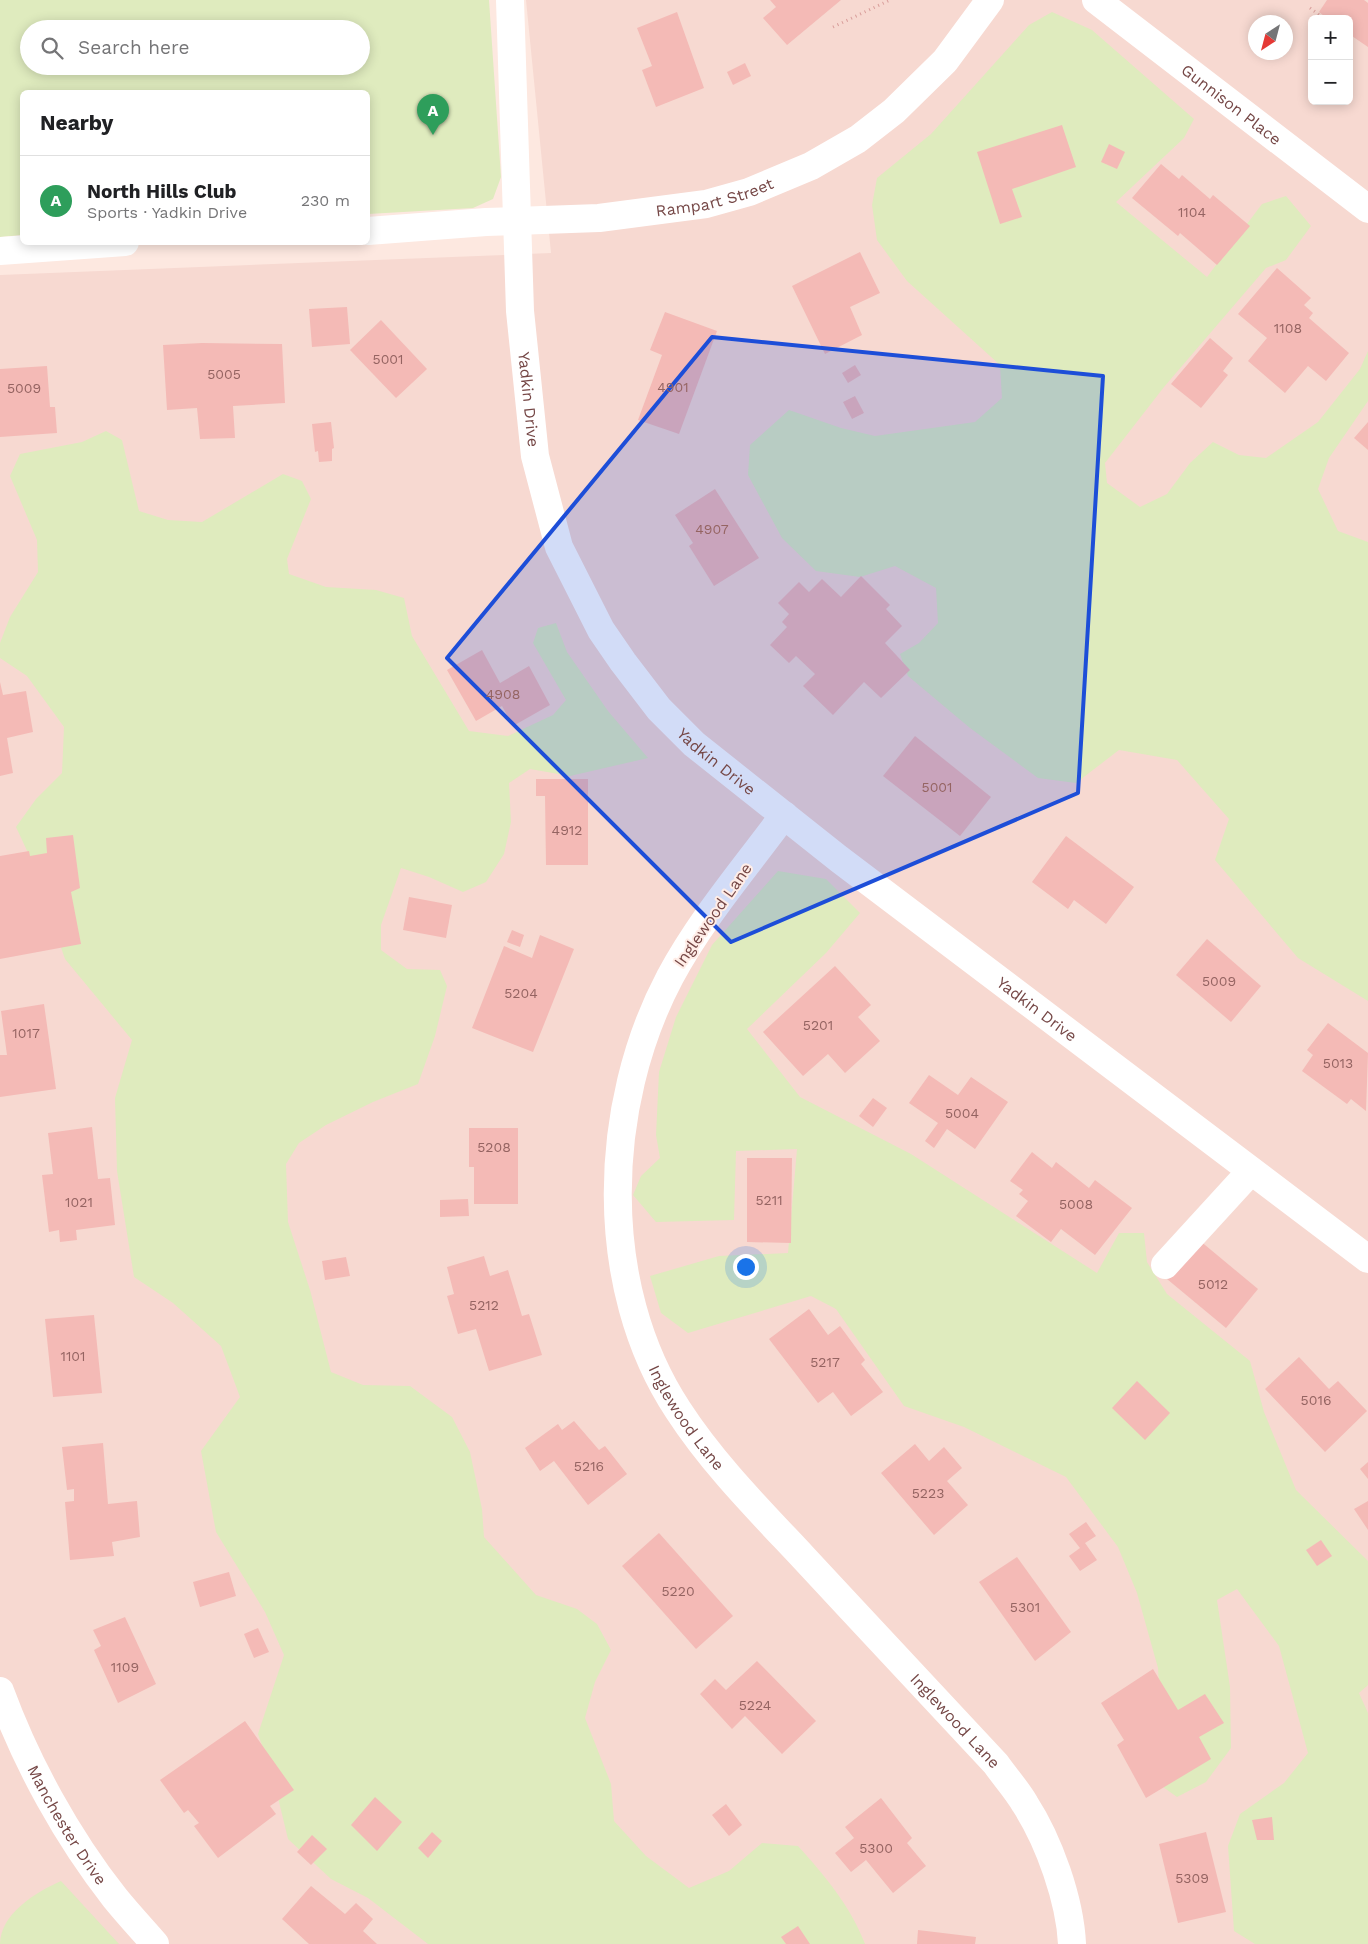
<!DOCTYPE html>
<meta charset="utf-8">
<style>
:root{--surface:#fff;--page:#f2f2f2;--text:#202124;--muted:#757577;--line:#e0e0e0;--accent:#ed3e52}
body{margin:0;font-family:"Work Sans",sans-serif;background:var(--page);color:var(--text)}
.controls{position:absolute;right:15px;top:15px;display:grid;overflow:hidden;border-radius:8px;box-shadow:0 2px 12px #0003}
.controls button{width:45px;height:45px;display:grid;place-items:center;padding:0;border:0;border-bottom:1px solid var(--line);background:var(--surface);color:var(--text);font:25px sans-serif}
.compass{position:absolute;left:1248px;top:15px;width:45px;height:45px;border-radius:50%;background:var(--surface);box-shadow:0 2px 12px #0003;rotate:216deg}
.you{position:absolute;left:745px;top:1266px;width:18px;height:18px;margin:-12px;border:4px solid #fff;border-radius:50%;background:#1a73e8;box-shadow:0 0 0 8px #1a73e833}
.badge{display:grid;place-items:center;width:32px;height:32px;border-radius:50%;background:var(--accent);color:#fff;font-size:16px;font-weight:700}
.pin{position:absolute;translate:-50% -41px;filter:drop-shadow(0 1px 2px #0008)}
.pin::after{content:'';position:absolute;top:26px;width:18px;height:15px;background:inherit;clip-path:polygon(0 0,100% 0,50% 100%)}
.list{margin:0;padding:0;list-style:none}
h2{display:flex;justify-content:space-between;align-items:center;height:65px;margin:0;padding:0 20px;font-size:21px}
h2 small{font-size:16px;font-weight:400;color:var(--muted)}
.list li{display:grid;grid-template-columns:32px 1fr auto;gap:15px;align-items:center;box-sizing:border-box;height:90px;padding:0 20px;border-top:1px solid var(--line)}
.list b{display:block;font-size:19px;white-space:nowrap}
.list p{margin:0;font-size:16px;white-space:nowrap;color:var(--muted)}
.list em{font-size:16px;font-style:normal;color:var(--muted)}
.icon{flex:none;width:28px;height:28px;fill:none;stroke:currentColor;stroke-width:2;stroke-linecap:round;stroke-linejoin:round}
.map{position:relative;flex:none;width:1368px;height:1944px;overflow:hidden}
.search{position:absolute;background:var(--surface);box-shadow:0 2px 12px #0003;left:20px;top:20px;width:350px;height:55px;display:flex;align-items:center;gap:12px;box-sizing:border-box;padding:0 18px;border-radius:28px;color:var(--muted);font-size:19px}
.panel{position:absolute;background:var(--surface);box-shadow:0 2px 12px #0003;left:20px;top:90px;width:350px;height:155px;border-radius:8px}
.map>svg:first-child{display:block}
.residential{fill:#f7d9d1;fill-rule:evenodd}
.green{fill:#dfebbe;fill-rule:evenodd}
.building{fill:#f4bab6}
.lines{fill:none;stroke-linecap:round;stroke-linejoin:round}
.path{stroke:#d89d9a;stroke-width:3;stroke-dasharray:1 4;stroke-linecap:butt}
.minor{stroke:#fff;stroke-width:28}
.marked{fill:#1d4ed8;fill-opacity:0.2;stroke:#1d4ed8;stroke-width:4;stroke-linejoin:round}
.labels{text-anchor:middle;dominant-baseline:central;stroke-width:4;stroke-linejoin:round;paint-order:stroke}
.number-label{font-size:14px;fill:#956462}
.street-label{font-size:16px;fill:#754746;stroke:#ffede7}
</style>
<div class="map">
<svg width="1368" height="1944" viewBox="0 0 1368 1944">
<rect width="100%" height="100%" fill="#fde8e0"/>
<path class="residential" d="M 526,0 L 1368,0 L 1368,1944 L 0,1944 L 0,275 L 551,253 ZM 1312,19 L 1349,19 L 1349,101 L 1312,101 ZM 1256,22 L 1286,22 L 1286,52 L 1256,52 Z"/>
<g class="green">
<path d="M 0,0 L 489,0 L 501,177 L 493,199 L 473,208 L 368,214 L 368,92 L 22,92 L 22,235 L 0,237 ZM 29,29 L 361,29 L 361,66 L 29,66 Z"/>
<path d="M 1052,12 L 1092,30 L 1194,119 L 1184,138 L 1116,202 L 1207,277 L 1262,204 L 1286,196 L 1311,226 L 1286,260 L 1266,268 L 1164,387 L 1105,463 L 1107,483 L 1140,507 L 1167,494 L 1190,463 L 1213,442 L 1239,455 L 1266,458 L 1318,422 L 1360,369 L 1368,351 L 1368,401 L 1329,458 L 1318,489 L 1338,531 L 1368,542 L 1368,1001 L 1298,958 L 1215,860 L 1229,819 L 1177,760 L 1119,750 L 1076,783 L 1038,778 L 970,728 L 908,676 L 900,654 L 919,643 L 938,623 L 936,588 L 895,566 L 860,577 L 816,571 L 782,538 L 748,475 L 750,445 L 789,410 L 841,428 L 875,436 L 975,422 L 1002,398 L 1000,365 L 907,281 L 877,240 L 872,205 L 877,178 L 931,134 L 1029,25 Z"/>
<path d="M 106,431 L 122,440 L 139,511 L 168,520 L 202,522 L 283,474 L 302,481 L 311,499 L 287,559 L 289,574 L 326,587 L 376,590 L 404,598 L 412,636 L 469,731 L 508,736 L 553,715 L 566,700 L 533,643 L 538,628 L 556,623 L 567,652 L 608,711 L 648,758 L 570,776 L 530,769 L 509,783 L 511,822 L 504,854 L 486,882 L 463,892 L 429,877 L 401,868 L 381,925 L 381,950 L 407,969 L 440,970 L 447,986 L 435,1036 L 418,1084 L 373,1102 L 326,1125 L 299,1143 L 286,1164 L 288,1222 L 310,1290 L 331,1372 L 363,1385 L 410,1386 L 452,1417 L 470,1452 L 482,1509 L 484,1537 L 536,1595 L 577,1609 L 597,1624 L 611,1650 L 595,1682 L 585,1718 L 611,1784 L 614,1821 L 646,1856 L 689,1888 L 729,1871 L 762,1843 L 798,1846 C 825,1876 850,1905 865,1944 L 428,1944 L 368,1898 L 331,1879 L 288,1839 L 272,1773 L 258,1734 L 284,1655 L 265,1612 L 216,1532 L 201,1451 L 240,1397 L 221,1346 L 173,1303 L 134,1277 L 117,1171 L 115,1098 L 132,1040 L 65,959 L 29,855 L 16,827 L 36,799 L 62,773 L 64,727 L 27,676 L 0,658 L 0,643 L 10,617 L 38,572 L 37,540 L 10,476 L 20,454 L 82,442 Z"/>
<path d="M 778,871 L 826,879 L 860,913 L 826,953 L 747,1029 L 800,1097 L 911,1154 L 1097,1273 L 1119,1233 L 1144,1233 L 1147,1262 L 1167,1294 L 1250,1361 L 1264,1412 L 1296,1490 L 1368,1561 L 1368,1685 L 1359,1693 L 1368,1713 L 1368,1944 L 1255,1944 L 1234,1931 L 1228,1846 L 1240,1814 L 1284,1783 L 1308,1753 L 1279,1646 L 1237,1589 L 1217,1600 L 1230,1687 L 1231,1748 L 1206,1782 L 1177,1797 L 1156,1782 L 1163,1745 L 1158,1668 L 1137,1593 L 1118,1547 L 1066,1477 L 964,1427 L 904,1406 L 836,1309 L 811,1296 L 688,1333 L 661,1313 L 650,1276 L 719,1256 L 788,1253 L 797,1149 L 736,1151 L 734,1220 L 656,1222 L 633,1195 L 641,1176 L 660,1158 L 656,1135 L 659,1072 L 676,1017 L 712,945 Z"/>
<path d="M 61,1881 L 119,1944 L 0,1944 C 0,1914 36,1892 61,1881 Z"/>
</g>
<g class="building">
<path d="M 770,0 L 841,0 L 787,45 L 763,18 L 776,7 Z"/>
<path d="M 1327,0 L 1364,0 L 1368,3 L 1368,47 L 1349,34 L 1349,19 L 1328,19 L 1319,12 Z"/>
<path d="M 677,12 L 704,88 L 656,107 L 642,70 L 652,66 L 637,28 Z"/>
<path d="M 745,63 L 751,76 L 733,85 L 727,72 Z"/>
<path d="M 1062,125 L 1076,167 L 1012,189 L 1022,217 L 1000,224 L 977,152 Z"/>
<path d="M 1109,144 L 1125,152 L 1117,169 L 1101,162 Z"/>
<path d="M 1161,164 L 1179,179 L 1182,175 L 1210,199 L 1213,195 L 1250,226 L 1217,265 L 1180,233 L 1178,236 L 1132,198 Z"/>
<path d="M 860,252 L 880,293 L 850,307 L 862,335 L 825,354 L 792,286 Z"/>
<path d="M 1277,268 L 1311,298 L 1304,305 L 1313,313 L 1309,318 L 1349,353 L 1326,381 L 1308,366 L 1285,393 L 1248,361 L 1267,338 L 1238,314 Z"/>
<path d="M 347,307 L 350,344 L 312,347 L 309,309 Z"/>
<path d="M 665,312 L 717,331 L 679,434 L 638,420 L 662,355 L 650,350 Z"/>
<path d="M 381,320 L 427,369 L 396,398 L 350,350 Z"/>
<path d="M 1210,338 L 1233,358 L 1223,371 L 1228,375 L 1201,408 L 1171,384 Z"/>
<path d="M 202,343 L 282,344 L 285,403 L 233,406 L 235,438 L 200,439 L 197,408 L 167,410 L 163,345 Z"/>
<path d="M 855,365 L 861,375 L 848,383 L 842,373 Z"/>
<path d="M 47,366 L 50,407 L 55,407 L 57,433 L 0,437 L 0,369 Z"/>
<path d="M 855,396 L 864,413 L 852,419 L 843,402 Z"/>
<path d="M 331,422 L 334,448 L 332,449 L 332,461 L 319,462 L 318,451 L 315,452 L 312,424 Z"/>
<path d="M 1368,422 L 1368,450 L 1354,438 Z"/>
<path d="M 715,489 L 759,558 L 714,586 L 689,546 L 693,543 L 675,515 Z"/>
<path d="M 861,576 L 890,605 L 886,609 L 902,626 L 885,643 L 910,670 L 881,698 L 864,682 L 833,715 L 803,686 L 815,674 L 796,656 L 789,663 L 770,645 L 787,627 L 782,622 L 789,614 L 778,603 L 799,582 L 809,592 L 822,579 L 841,597 Z"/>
<path d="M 482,650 L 500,683 L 529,666 L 550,705 L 513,726 L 502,706 L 476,721 L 447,670 Z"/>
<path d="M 0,682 L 3,695 L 26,691 L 33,732 L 7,738 L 13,773 L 0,776 Z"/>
<path d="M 915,736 L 991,797 L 960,836 L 883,776 Z"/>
<path d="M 536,779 L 588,779 L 588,865 L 546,865 L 545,796 L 536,796 Z"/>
<path d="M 73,835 L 80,888 L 71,892 L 81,944 L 0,959 L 0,856 L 29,851 L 30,856 L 47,853 L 46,838 Z"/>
<path d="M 1066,836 L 1134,887 L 1106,924 L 1074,900 L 1068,909 L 1032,882 Z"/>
<path d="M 409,897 L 452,905 L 446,938 L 403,930 Z"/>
<path d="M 512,930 L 524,935 L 520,947 L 507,942 Z"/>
<path d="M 540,935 L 574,949 L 533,1052 L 472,1028 L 504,946 L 532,958 Z"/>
<path d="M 1207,939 L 1261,986 L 1231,1022 L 1176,975 Z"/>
<path d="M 835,966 L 871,1005 L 858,1017 L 880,1041 L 845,1073 L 828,1054 L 803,1076 L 763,1032 Z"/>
<path d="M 44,1004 L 56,1089 L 0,1097 L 0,1055 L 7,1055 L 1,1011 Z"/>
<path d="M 1328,1023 L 1368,1053 L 1366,1111 L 1351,1099 L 1347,1104 L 1302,1071 L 1313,1055 L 1307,1050 Z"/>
<path d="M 929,1075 L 958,1095 L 971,1077 L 1008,1102 L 975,1149 L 947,1129 L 934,1148 L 925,1141 L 938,1123 L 909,1103 Z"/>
<path d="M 873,1098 L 887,1108 L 873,1127 L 859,1116 Z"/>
<path d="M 92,1127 L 98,1179 L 110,1178 L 115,1225 L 76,1230 L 77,1240 L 60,1242 L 59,1230 L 49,1232 L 42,1175 L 53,1174 L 48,1133 Z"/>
<path d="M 469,1128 L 518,1128 L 518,1204 L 474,1204 L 474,1167 L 469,1167 Z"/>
<path d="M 1032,1152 L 1052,1168 L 1056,1162 L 1089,1188 L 1095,1180 L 1132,1208 L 1095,1255 L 1061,1229 L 1051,1242 L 1016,1216 L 1028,1201 L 1019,1194 L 1023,1190 L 1010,1181 Z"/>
<path d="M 747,1158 L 792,1158 L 791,1243 L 747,1242 Z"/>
<path d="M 468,1199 L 469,1216 L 440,1217 L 440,1200 Z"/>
<path d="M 1199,1240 L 1258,1289 L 1226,1328 L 1167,1279 Z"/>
<path d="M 484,1256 L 490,1276 L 508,1270 L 522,1316 L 529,1314 L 542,1355 L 489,1371 L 476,1329 L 458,1334 L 447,1296 L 454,1294 L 447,1267 Z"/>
<path d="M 346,1257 L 350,1276 L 325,1280 L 322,1261 Z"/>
<path d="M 809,1309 L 828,1335 L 840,1326 L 865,1360 L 861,1364 L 883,1392 L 851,1416 L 833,1392 L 818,1403 L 769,1339 Z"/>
<path d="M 94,1315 L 102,1393 L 53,1397 L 45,1319 Z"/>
<path d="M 1299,1357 L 1329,1389 L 1338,1381 L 1367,1411 L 1325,1452 L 1265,1389 Z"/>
<path d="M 1137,1381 L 1170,1413 L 1145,1440 L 1112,1408 Z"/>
<path d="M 574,1421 L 599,1450 L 605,1446 L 627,1474 L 588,1505 L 554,1461 L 540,1471 L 525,1448 L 558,1424 L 562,1430 Z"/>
<path d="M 103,1443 L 108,1504 L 137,1501 L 140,1537 L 112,1542 L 114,1556 L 70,1560 L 65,1502 L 74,1501 L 74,1489 L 67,1490 L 62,1447 Z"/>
<path d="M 915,1444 L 929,1461 L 944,1447 L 962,1468 L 947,1481 L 968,1505 L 934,1535 L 881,1473 Z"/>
<path d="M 1368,1462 L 1368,1479 L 1360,1469 Z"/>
<path d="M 1368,1501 L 1368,1530 L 1354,1509 Z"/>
<path d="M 1086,1522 L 1096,1536 L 1085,1543 L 1097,1560 L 1080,1571 L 1069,1556 L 1080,1548 L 1069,1534 Z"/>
<path d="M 659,1533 L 733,1616 L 696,1649 L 622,1566 Z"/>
<path d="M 1321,1540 L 1332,1556 L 1317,1566 L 1306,1550 Z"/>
<path d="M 1017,1557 L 1071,1632 L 1035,1661 L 979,1582 Z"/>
<path d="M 229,1572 L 236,1596 L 200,1607 L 193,1582 Z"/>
<path d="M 125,1617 L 156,1684 L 118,1703 L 94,1650 L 101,1646 L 93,1630 Z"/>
<path d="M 258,1628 L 269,1652 L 254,1658 L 244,1634 Z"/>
<path d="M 757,1661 L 816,1721 L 782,1754 L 745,1716 L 732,1729 L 700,1694 L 715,1679 L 726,1690 Z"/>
<path d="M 1153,1669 L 1178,1710 L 1205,1694 L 1224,1723 L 1199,1737 L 1211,1759 L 1146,1798 L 1117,1745 L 1124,1740 L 1101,1703 Z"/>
<path d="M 245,1721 L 294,1790 L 270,1806 L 276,1814 L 218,1858 L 194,1826 L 199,1823 L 188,1810 L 184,1813 L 160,1780 Z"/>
<path d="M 375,1797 L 402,1822 L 377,1851 L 351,1825 Z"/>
<path d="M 881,1798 L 912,1838 L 907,1843 L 926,1866 L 893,1893 L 866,1860 L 851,1872 L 835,1853 L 854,1838 L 845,1827 Z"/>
<path d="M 726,1804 L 742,1825 L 729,1836 L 712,1815 Z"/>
<path d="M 1272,1817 L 1274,1840 L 1257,1840 L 1252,1820 Z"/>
<path d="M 432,1832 L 442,1841 L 428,1858 L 418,1848 Z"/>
<path d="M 1206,1832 L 1226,1912 L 1178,1923 L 1159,1844 Z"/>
<path d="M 312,1835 L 327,1849 L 311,1865 L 297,1852 Z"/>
<path d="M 311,1886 L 345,1914 L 356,1903 L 373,1919 L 363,1931 L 377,1944 L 309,1944 L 282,1919 Z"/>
<path d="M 798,1926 L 810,1944 L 786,1944 L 781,1937 Z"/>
<path d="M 918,1930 L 976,1937 L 975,1944 L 917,1944 Z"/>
</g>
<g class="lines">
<g class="path">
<path d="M 1310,8 L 1325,19"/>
<path d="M 833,27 L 890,0"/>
</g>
<g class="minor">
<path id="s1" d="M 510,0 L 520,311 L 535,456 L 559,547 L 601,630 L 623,662 L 659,709 L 694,744 L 839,859 L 1368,1259"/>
<path id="s2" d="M 1096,0 L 1368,209"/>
<path id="s3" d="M 368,231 L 486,222 L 599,218 L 706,204 L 749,192 L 811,166 L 858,139 L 894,111 L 945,61 L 990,0"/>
<path d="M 0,251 L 125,242"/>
<path id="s4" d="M 784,815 C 745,868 701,919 670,977 C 602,1105 596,1286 678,1410 C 713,1464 759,1510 803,1557 C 867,1626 931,1694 996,1764 C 1005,1777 1017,1790 1025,1804 C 1049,1841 1070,1900 1072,1944"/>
<path d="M 1165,1265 L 1251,1171"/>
<path id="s5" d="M 0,1691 C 27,1764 67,1837 115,1898 C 128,1914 142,1929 155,1944"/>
</g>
</g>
<path class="marked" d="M 712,337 L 1103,376 L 1078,793 L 731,942 L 447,658 Z"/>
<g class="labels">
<g class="number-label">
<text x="1192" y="212">1104</text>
<text x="1288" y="328">1108</text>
<text x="388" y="359">5001</text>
<text x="224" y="374">5005</text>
<text x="673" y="387">4901</text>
<text x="24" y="388">5009</text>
<text x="712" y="529">4907</text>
<text x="503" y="694">4908</text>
<text x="937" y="787">5001</text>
<text x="567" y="830">4912</text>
<text x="1219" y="981">5009</text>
<text x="521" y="993">5204</text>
<text x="818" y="1025">5201</text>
<text x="26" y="1033">1017</text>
<text x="1338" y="1063">5013</text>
<text x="962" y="1113">5004</text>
<text x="494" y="1147">5208</text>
<text x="769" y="1200">5211</text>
<text x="79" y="1202">1021</text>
<text x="1076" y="1204">5008</text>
<text x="1213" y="1284">5012</text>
<text x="484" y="1305">5212</text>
<text x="73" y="1356">1101</text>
<text x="825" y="1362">5217</text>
<text x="1316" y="1400">5016</text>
<text x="589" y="1466">5216</text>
<text x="928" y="1493">5223</text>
<text x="678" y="1591">5220</text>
<text x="1025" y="1607">5301</text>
<text x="125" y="1667">1109</text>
<text x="755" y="1705">5224</text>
<text x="876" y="1848">5300</text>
<text x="1192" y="1878">5309</text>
</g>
<g class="street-label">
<text stroke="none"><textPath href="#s2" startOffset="171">Gunnison Place</textPath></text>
<text stroke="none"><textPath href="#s3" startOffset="349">Rampart Street</textPath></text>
<text stroke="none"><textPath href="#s1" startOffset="400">Yadkin Drive</textPath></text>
<text stroke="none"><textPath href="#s1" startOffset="820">Yadkin Drive</textPath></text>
<text transform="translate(713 915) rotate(-55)">Inglewood Lane</text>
<text stroke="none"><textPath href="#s1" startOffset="1225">Yadkin Drive</textPath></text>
<text stroke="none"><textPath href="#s4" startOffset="662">Inglewood Lane</textPath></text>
<text stroke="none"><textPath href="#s4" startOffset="1068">Inglewood Lane</textPath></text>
<text stroke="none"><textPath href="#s5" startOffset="150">Manchester Drive</textPath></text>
</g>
</g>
</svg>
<div class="controls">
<button>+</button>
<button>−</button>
</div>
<svg class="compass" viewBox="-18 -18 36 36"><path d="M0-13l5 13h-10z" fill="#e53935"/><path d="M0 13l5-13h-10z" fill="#757577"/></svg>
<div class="you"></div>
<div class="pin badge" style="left:433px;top:135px;background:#2e9e5b">A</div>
<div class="search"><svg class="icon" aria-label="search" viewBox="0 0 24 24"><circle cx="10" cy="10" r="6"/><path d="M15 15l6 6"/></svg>Search here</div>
<section class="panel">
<h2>Nearby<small></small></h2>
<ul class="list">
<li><span class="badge" style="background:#2e9e5b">A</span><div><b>North Hills Club</b><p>Sports · Yadkin Drive</p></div><em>230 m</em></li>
</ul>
</section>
</div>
